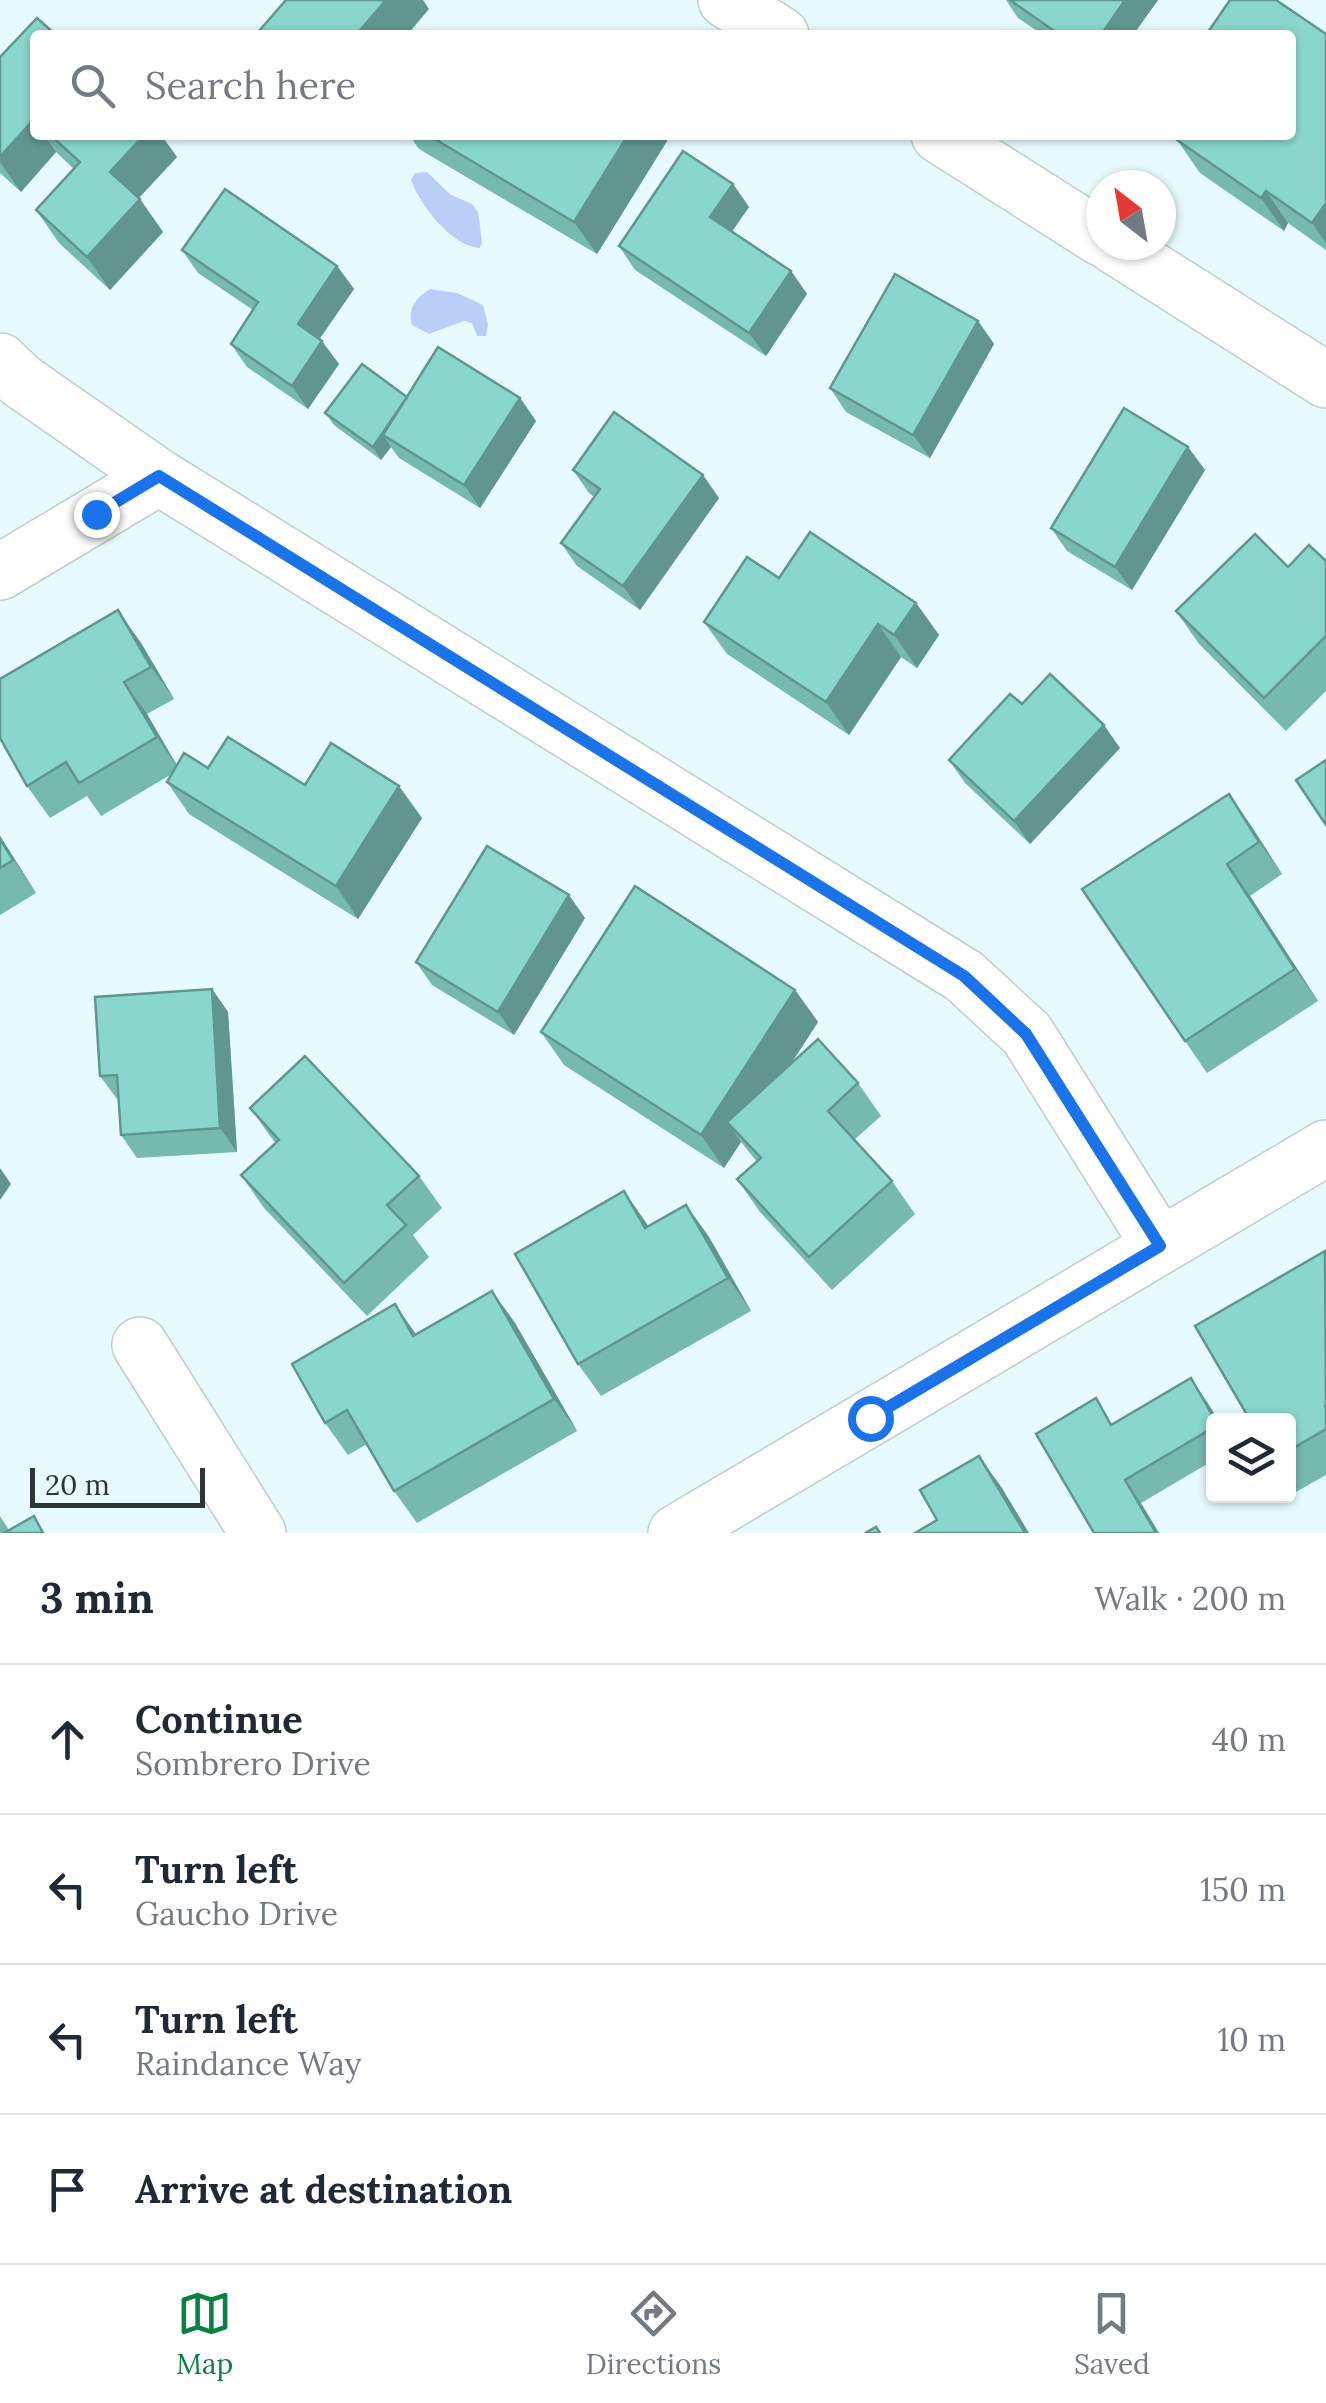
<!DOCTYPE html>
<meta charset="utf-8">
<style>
:root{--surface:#fff;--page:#f6f6f7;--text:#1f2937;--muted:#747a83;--line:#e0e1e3;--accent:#0b8043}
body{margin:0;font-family:Lora,serif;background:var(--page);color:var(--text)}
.controls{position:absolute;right:30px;bottom:30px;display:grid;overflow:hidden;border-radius:10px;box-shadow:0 2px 8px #0004}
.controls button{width:90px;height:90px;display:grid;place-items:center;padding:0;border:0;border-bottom:2px solid var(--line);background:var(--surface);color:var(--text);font:50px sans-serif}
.compass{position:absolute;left:1086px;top:170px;width:90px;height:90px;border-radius:50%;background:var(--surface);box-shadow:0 2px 8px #0004;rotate:329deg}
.scale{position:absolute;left:30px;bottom:25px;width:175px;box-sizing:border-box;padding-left:10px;border:5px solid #2e3536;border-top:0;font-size:28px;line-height:35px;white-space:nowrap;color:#2e3536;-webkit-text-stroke:8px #e7fafe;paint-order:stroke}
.stop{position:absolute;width:30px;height:30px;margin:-22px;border:8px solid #1a73e8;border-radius:50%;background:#fff}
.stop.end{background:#1a73e8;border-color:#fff;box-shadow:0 2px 10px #0008}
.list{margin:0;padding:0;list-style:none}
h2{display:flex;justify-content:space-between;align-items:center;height:130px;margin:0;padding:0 40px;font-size:42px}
h2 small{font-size:32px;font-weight:400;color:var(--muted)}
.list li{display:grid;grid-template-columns:65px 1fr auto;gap:30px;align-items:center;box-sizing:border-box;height:150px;padding:0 40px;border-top:2px solid var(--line)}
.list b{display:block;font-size:38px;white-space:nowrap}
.list p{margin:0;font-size:32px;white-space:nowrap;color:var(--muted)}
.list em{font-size:32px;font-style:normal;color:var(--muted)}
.icon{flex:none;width:55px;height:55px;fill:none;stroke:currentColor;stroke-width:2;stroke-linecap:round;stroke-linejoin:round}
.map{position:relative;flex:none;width:1326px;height:1533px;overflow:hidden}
.search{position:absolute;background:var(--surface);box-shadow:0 2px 8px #0004;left:30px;right:30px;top:30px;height:110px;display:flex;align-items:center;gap:25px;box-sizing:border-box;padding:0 35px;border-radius:10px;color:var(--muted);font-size:38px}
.sheet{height:730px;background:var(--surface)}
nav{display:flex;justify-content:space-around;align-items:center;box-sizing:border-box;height:140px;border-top:2px solid var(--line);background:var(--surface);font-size:28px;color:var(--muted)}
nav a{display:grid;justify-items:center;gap:5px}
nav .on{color:var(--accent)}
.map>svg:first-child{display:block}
.water{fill:#bbcef8}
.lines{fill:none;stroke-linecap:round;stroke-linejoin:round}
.minor-casing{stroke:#bcced2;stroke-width:58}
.tertiary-casing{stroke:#bcced2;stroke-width:58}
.minor{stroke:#fff;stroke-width:55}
.tertiary{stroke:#fff;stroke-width:55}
.wall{fill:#76b9af}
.shaded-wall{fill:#60968f}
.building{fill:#89d7cc;stroke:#60968f;stroke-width:2.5}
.route{stroke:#1a73e8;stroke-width:12}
</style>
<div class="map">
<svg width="1326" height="1533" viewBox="0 0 1326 1533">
<rect width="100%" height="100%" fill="#e7fafe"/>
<g class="water">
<path d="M 427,172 L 451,195 L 472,204 L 478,212 L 482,242 L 480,248 C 452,247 420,205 411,180 L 415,173 Z"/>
<path d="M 430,289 L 457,293 L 483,305 L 488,324 L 486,336 L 477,336 L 472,323 L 464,321 L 429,334 L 412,325 C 407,308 417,297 430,289 Z"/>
</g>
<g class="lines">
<g class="minor-casing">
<g id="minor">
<path d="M 0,361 L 21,381 L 159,477 L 964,976 L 1027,1034 L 1160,1246"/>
<path d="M 0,572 L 159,477"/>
<path d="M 140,1345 L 258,1533"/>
<path d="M 676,1533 L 1326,1148"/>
</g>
</g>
<g class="tertiary-casing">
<g id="tertiary">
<path d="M 726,0 L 781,35"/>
<path d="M 939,135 L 1101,238"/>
<path d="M 1113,245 L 1326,380"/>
</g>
</g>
<use href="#minor" class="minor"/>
<use href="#tertiary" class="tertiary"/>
</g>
<g class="wall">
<path d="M 1006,0 L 1158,0 L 1133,35 L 1043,35 L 1018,18 Z"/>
<path d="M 1326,34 L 1326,250 L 1288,223 L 1284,231 L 1200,173 L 1177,140 Z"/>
<path d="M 35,35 L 35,135 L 161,135 L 177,157 L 139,198 L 163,232 L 110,290 L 59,243 L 36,210 L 74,169 L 56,152 L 21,192 L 0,173 L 0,57 Z"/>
<path d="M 409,135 L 664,135 L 667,141 L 597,254 L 419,149 Z"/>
<path d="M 733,184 L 749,207 L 732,231 L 791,271 L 807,294 L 766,356 L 635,270 L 619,246 Z"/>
<path d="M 182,250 L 337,266 L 354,289 L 319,339 L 339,364 L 308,409 L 247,367 L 231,344 L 253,310 L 198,273 Z"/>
<path d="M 978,321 L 994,344 L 930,458 L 846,412 L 830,388 Z"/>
<path d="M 407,397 L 520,398 L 536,421 L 480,508 L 399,458 L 391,447 L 381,460 L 334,425 L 325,413 Z"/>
<path d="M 1188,447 L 1205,470 L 1132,590 L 1067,551 L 1051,528 Z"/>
<path d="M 573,470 L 719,498 L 640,610 L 577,566 L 561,543 L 594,497 L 589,493 Z"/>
<path d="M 1326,561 L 1326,691 L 1286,731 L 1199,644 L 1176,611 L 1288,567 Z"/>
<path d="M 779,578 L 916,603 L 939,635 L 917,668 L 901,657 L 849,735 L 727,654 L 704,622 Z"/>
<path d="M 141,643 L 174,699 L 147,714 L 177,765 L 208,768 L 305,785 L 422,818 L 358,919 L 189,814 L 167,782 L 170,775 L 101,816 L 87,796 L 50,818 L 27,786 Z"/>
<path d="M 1022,704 L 1120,748 L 1030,844 L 965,783 L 949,760 Z"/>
<path d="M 1229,794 L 1282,874 L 1250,896 L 1318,1001 L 1207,1073 L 1185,1041 Z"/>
<path d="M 0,836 L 36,893 L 0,915 Z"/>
<path d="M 585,918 L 514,1035 L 432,985 L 416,962 Z"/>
<path d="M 212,989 L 228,1012 L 237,1152 L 137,1158 L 121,1135 L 119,1099 L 117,1099 L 100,1076 Z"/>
<path d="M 795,990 L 818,1022 L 792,1062 L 858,1083 L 881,1116 L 854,1140 L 892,1181 L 915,1214 L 832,1290 L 760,1212 L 737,1179 L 757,1162 L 741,1142 L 724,1168 L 564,1065 L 541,1032 Z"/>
<path d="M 250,1108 L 419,1176 L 442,1208 L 413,1235 L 429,1257 L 367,1316 L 264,1208 L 241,1175 L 276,1144 Z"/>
<path d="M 686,1205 L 709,1237 L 751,1311 L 601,1396 L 578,1364 L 648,1226 Z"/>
<path d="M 1326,1253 L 1326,1475 L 1296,1492 L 1288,1482 L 1288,1420 Z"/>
<path d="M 492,1291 L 515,1323 L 577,1431 L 417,1523 L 394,1491 L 367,1444 L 348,1455 L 325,1423 L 395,1304 L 416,1334 Z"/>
<path d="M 1207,1402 L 1218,1420 L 1214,1420 L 1214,1460 L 1141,1503 L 1094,1533 L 1114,1424 Z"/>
<path d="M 0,1516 L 9,1530 L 46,1533 L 0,1533 Z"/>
</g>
<g class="shaded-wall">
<path d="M 386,0 L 423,0 L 429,9 L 407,35 L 356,35 Z"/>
<path d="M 1125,0 L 1158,0 L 1133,35 L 1101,35 Z"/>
<path d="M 33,120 L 35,122 L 35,135 L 44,135 L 56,152 L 21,192 L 0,162 L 0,157 Z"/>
<path d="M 144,135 L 161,135 L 177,157 L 133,204 L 110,172 Z"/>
<path d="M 628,135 L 664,135 L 667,141 L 597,254 L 574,222 Z"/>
<path d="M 733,184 L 749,207 L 726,240 L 710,217 Z"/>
<path d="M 1266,191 L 1288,223 L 1284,231 L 1261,198 Z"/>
<path d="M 140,199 L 163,232 L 110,290 L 87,257 Z"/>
<path d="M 1326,203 L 1326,243 L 1312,223 Z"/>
<path d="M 337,266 L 354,289 L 314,347 L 298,324 Z"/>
<path d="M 791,271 L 807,294 L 766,356 L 749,333 Z"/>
<path d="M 978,321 L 994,344 L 930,458 L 913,435 Z"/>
<path d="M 322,341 L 339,364 L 308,409 L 292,386 Z"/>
<path d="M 409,398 L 383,435 L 391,447 L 381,460 L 373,447 Z"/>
<path d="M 520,398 L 536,421 L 480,508 L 464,485 Z"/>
<path d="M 1188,447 L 1205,470 L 1132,590 L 1115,567 Z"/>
<path d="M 703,475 L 719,498 L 640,610 L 623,586 Z"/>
<path d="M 916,603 L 939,635 L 917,668 L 894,635 Z"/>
<path d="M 118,610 L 141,643 L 174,699 L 151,667 Z"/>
<path d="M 878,624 L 901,657 L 849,735 L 826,702 Z"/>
<path d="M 124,682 L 147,714 L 179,770 L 157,737 Z"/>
<path d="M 1104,725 L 1120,748 L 1030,844 L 1014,821 Z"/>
<path d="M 399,786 L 422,818 L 358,919 L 336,886 Z"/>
<path d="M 1229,794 L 1252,827 L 1282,874 L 1259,842 Z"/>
<path d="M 0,836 L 36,893 L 0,839 Z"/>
<path d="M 1227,864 L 1250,896 L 1318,1001 L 1295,969 Z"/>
<path d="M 569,895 L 585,918 L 514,1035 L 498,1012 Z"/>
<path d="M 212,989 L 228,1012 L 237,1152 L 220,1128 Z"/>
<path d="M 795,990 L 818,1022 L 742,1139 L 727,1122 L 741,1142 L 724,1168 L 701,1135 Z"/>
<path d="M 0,1168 L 11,1184 L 0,1200 Z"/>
<path d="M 624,1191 L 647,1224 L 668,1260 L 645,1228 Z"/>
<path d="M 686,1205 L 709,1237 L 751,1311 L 728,1278 Z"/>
<path d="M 492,1291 L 515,1323 L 577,1431 L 554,1399 Z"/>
<path d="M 395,1304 L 417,1337 L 413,1336 Z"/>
<path d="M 1191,1378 L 1207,1402 L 1218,1420 L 1215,1420 Z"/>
<path d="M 979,1456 L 1002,1488 L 1029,1533 L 1025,1533 Z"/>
<path d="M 1125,1480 L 1141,1503 L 1159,1533 L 1156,1533 Z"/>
</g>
<g class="building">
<path d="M 286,0 L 386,0 L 356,35 L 264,35 L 259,31 Z"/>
<path d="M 1010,0 L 1125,0 L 1101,35 L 1060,35 Z"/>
<path d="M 1230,0 L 1276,0 L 1326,34 L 1326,203 L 1312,223 L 1266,191 L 1261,198 L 1177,140 L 1181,135 L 1291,135 L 1291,35 L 1206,35 Z"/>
<path d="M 37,18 L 56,35 L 35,35 L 35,121 L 33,120 L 0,157 L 0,57 Z"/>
<path d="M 50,135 L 144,135 L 110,172 L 140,199 L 87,257 L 36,210 L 80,162 Z"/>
<path d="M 428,135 L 628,135 L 574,222 Z"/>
<path d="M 683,151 L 733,184 L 710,217 L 791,271 L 749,333 L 619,246 Z"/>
<path d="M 225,189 L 337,266 L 298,324 L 322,341 L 292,386 L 231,344 L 258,302 L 182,250 Z"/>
<path d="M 895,274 L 978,321 L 913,435 L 830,388 Z"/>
<path d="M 438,347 L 520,398 L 464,485 L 383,435 Z"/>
<path d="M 362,364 L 407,397 L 373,447 L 325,413 Z"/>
<path d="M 1124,408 L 1188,447 L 1115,567 L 1051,528 Z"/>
<path d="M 614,412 L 703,475 L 623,586 L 561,543 L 600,489 L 573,470 Z"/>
<path d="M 810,532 L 916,603 L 894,635 L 878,624 L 826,702 L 704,622 L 747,557 L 779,578 Z"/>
<path d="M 1255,534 L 1288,567 L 1309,545 L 1326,561 L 1326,636 L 1264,698 L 1176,611 Z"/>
<path d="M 118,610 L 151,667 L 124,682 L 157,737 L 79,783 L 66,762 L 27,786 L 0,738 L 0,679 Z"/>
<path d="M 1050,674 L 1104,725 L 1014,821 L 949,760 L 1010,694 L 1022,704 Z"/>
<path d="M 228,737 L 305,785 L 331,743 L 399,786 L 336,886 L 167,782 L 184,753 L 208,768 Z"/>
<path d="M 1326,760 L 1326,825 L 1296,780 Z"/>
<path d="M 1229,794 L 1259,842 L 1227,864 L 1295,969 L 1185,1041 L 1082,889 Z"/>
<path d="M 0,839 L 13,860 L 0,868 Z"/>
<path d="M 487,846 L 569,895 L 498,1012 L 416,962 Z"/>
<path d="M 635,886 L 795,990 L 701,1135 L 541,1032 Z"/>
<path d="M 212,989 L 220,1128 L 121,1135 L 117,1075 L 100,1076 L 95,997 Z"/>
<path d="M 818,1039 L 858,1083 L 828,1111 L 892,1181 L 809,1257 L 737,1179 L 761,1158 L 727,1122 Z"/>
<path d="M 305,1056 L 419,1176 L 387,1205 L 406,1225 L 344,1283 L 241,1175 L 279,1140 L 250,1108 Z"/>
<path d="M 624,1191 L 645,1228 L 686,1205 L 728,1278 L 578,1364 L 515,1254 Z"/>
<path d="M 1325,1251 L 1326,1405 L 1325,1406 L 1326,1408 L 1326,1429 L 1288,1451 L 1288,1420 L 1250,1420 L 1195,1326 Z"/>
<path d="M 492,1291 L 554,1399 L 394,1491 L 347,1410 L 325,1423 L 292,1364 L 395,1304 L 413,1336 Z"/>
<path d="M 1191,1378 L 1215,1420 L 1214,1420 L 1214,1427 L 1125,1480 L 1156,1533 L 1094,1533 L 1036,1434 L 1096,1398 L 1111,1425 Z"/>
<path d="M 979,1456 L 1025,1533 L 915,1533 L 937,1520 L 920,1490 Z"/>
<path d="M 34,1516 L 43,1533 L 4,1533 Z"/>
<path d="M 876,1527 L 880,1533 L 865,1533 Z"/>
</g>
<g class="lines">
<path class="route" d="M 96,514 L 159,476 L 964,976 L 1026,1034 L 1160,1246 L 870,1418"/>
</g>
</svg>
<div class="controls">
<button><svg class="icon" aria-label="layers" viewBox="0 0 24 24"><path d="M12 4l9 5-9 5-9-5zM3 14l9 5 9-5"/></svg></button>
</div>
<svg class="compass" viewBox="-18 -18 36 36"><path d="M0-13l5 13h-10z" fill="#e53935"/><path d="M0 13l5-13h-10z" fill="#747a83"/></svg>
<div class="scale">20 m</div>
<div class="stop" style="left:870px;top:1418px"></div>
<div class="stop end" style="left:96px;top:514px"></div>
<div class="search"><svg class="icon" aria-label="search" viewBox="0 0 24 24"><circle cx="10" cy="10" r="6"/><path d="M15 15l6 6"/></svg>Search here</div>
</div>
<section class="sheet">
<h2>3 min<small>Walk · 200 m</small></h2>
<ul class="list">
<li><svg class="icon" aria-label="ahead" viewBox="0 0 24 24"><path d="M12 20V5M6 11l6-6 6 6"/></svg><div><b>Continue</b><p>Sombrero Drive</p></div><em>40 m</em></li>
<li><svg class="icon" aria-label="left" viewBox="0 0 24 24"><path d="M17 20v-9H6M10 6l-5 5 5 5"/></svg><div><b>Turn left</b><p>Gaucho Drive</p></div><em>150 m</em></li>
<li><svg class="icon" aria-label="left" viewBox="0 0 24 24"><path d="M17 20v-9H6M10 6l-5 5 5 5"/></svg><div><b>Turn left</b><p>Raindance Way</p></div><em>10 m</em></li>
<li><svg class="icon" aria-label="arrive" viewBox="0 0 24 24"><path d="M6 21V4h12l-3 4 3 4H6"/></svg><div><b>Arrive at destination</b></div></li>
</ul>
</section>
<nav>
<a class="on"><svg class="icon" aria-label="map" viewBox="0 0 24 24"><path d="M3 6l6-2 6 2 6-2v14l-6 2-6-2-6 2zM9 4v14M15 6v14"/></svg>Map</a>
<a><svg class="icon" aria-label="directions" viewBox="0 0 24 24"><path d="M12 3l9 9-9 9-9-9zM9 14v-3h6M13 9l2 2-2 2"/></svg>Directions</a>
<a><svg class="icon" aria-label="saved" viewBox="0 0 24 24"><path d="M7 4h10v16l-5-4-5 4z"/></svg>Saved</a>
</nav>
